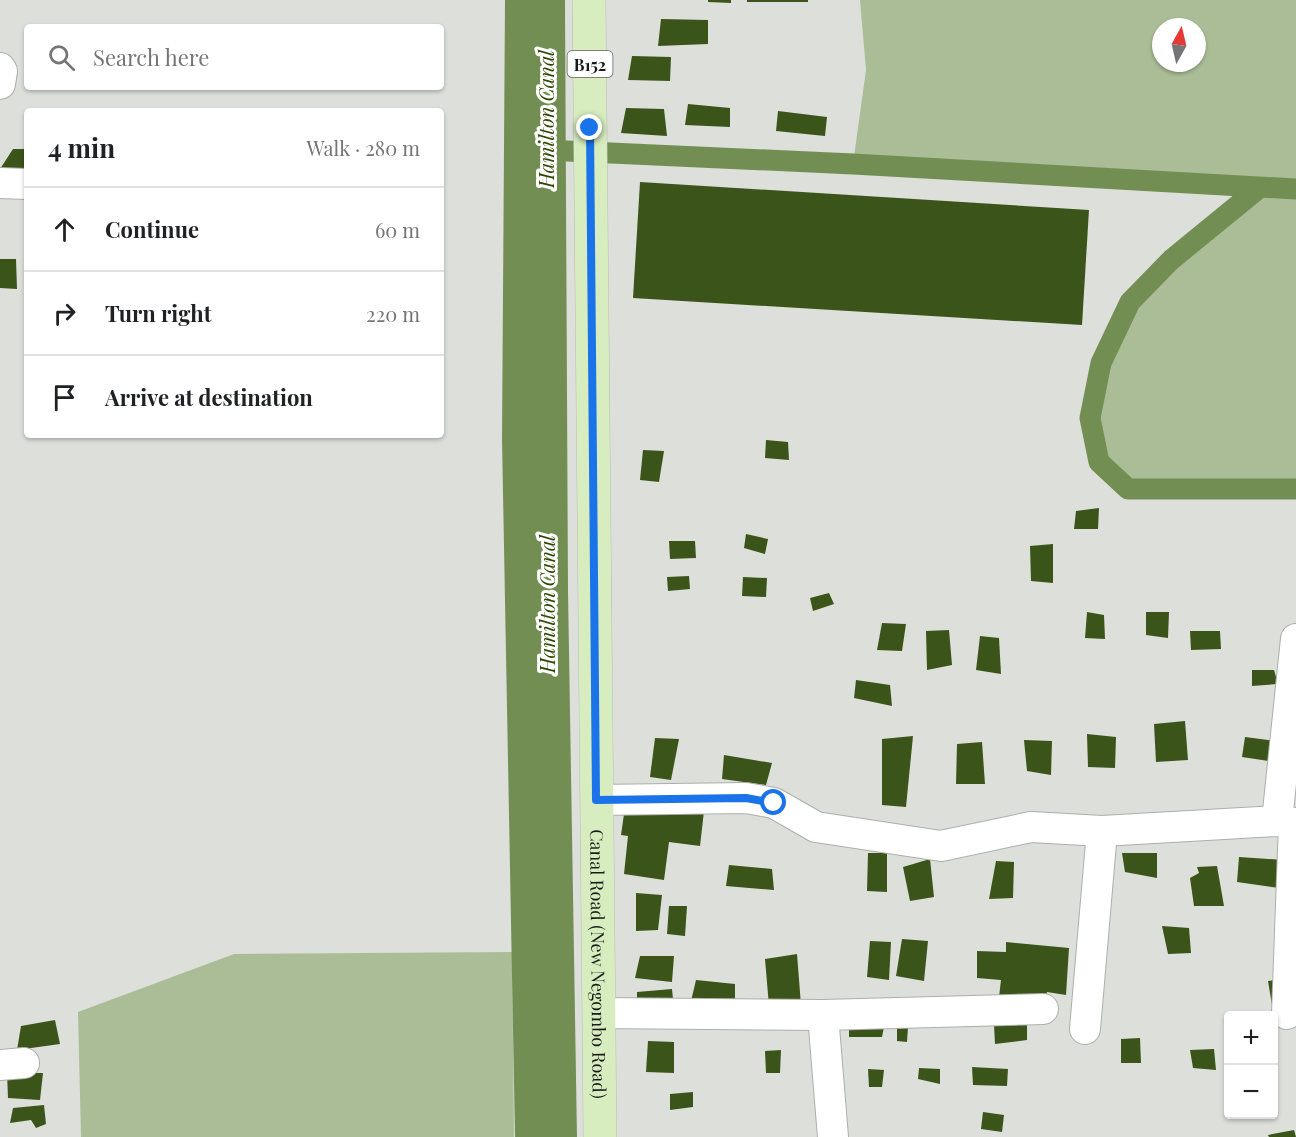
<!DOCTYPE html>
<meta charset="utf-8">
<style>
:root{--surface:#fff;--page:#f6f6f6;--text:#202124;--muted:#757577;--line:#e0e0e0}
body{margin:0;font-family:"Playfair Display",serif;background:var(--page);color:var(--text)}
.controls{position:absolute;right:18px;bottom:18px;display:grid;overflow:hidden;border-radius:6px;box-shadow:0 2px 4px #0004}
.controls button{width:54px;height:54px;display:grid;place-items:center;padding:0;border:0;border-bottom:2px solid var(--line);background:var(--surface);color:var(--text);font:30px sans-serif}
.compass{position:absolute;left:1152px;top:18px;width:54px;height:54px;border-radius:50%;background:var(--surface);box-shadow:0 2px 4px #0004;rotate:8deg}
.stop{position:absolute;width:18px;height:18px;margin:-14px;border:4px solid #1a73e8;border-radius:50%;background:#fff}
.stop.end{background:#1a73e8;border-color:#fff;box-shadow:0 2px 6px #0008}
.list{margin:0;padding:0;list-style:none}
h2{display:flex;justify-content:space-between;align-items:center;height:78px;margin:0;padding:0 24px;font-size:26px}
h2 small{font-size:20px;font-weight:400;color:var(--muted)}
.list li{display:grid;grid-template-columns:39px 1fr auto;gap:18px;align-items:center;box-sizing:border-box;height:84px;padding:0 24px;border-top:2px solid var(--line)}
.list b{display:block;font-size:22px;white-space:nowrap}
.list em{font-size:20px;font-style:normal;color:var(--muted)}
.icon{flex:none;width:33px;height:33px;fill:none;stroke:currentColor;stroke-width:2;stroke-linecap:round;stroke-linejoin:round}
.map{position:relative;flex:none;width:1296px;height:1137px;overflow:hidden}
.search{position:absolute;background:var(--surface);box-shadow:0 2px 4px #0004;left:24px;top:24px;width:420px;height:66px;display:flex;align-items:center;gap:15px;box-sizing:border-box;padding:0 21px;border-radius:6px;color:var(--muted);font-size:22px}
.panel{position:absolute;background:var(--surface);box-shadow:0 2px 4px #0004;left:24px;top:108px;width:420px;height:330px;border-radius:6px}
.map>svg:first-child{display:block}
.green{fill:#aabd97;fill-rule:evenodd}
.water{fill:#738e53}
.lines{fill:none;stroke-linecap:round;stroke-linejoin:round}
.canal{stroke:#738e53;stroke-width:21}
.building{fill:#3b5419}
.minor-casing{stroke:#acafa9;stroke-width:32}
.major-casing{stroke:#babbba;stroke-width:34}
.minor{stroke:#fff;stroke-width:30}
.major{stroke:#d7edbf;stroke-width:33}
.route{stroke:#1a73e8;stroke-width:8}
.labels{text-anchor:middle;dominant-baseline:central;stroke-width:6;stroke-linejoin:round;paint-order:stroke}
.shield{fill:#fff;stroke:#5f5f5e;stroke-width:1.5}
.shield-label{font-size:16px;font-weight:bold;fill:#1a1b19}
.street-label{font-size:18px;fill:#1a1b19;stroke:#fff}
.water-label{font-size:20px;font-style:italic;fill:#2e4701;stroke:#fff}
</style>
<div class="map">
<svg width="1296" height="1137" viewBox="0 0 1296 1137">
<rect width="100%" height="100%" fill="#dde0da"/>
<g class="green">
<path d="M 860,0 L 1296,0 L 1296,489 L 1128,489 L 1099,462 L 1090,418 L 1101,363 L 1130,302 L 1171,260 L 1258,188 L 853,164 L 866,70 ZM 1161,27 L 1197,27 L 1197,63 L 1161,63 Z"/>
<path d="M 512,952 L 514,1137 L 81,1137 L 78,1012 L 234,954 Z"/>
</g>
<path class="water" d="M 505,0 L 565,0 L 568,591 L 577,1137 L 515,1137 L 502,439 Z"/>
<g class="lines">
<g class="canal">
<path d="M 545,150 L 853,164 L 1296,189"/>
<path d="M 1259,188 L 1171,260 L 1130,302 L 1101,363 L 1090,418 L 1099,462 L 1128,489 L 1296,489"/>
</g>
</g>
<g class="building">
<path d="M 708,0 L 731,0 L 731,3 L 708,2 Z"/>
<rect x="747" y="0" width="61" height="2"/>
<path d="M 661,19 L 708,20 L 708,44 L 658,46 Z"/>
<path d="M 632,56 L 671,57 L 670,81 L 628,80 Z"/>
<path d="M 688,104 L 730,108 L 730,127 L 685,125 Z"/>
<path d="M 626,108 L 664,109 L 667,136 L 621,133 Z"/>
<path d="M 778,111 L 827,117 L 825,136 L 776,131 Z"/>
<path d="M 13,149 L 27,149 L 27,177 L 0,169 Z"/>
<path d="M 640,182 L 1089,210 L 1082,325 L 633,298 Z"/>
<path d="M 25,194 L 27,194 L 27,235 L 24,235 Z"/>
<path d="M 0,259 L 16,259 L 17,289 L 0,288 Z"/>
<path d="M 766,440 L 788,442 L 789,460 L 765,458 Z"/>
<path d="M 643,450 L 664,451 L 659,482 L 640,480 Z"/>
<path d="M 1099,508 L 1098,529 L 1074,529 L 1076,511 Z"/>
<path d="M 746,534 L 768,539 L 765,554 L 744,548 Z"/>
<path d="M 669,541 L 695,541 L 696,558 L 670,559 Z"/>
<path d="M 1053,544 L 1053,583 L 1031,581 L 1030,546 Z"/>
<path d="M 689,576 L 690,589 L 668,591 L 667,577 Z"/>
<path d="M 743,577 L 767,578 L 766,597 L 742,596 Z"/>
<path d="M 829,593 L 834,604 L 813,611 L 810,598 Z"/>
<path d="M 1087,612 L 1104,615 L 1105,639 L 1085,638 Z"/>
<path d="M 1146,612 L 1169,612 L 1168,638 L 1146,635 Z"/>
<path d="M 882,623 L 906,624 L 902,651 L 877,650 Z"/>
<path d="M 949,630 L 952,665 L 927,670 L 926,631 Z"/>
<path d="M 1190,631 L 1220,631 L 1221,649 L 1191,650 Z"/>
<path d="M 980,636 L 999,638 L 1001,674 L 976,670 Z"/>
<path d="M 1252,670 L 1274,670 L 1278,684 L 1252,686 Z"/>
<path d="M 856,680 L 890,685 L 892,706 L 854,698 Z"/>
<path d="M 1185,721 L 1188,760 L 1156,762 L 1154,724 Z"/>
<path d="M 1087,734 L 1116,737 L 1115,768 L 1088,767 Z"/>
<path d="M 913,736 L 906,807 L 882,805 L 882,739 Z"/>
<path d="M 1245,737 L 1277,741 L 1275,762 L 1242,757 Z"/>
<path d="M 655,738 L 679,739 L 671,780 L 650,777 Z"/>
<path d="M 1024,740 L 1052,741 L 1051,775 L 1027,771 Z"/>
<path d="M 982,742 L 985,784 L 956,784 L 957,744 Z"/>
<path d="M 724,755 L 772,763 L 766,785 L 722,779 Z"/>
<path d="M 625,807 L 704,811 L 700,846 L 669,842 L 664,880 L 624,874 L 628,836 L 621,835 Z"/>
<path d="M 868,853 L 887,853 L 887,892 L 867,891 Z"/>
<path d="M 1122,853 L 1157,853 L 1157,878 L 1125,872 Z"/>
<path d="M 1239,857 L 1284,860 L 1279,888 L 1237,882 Z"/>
<path d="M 930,859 L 934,897 L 910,901 L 903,867 Z"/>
<path d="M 996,861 L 1014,862 L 1013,898 L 989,899 Z"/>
<path d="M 729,865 L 772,869 L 774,890 L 726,886 Z"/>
<path d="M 1217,866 L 1224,906 L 1194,906 L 1190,878 L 1199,873 L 1197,867 Z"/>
<path d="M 636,893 L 662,895 L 658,930 L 636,931 Z"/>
<path d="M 669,906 L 687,906 L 685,936 L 667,934 Z"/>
<path d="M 1162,926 L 1189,928 L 1191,953 L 1168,954 Z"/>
<path d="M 902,939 L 928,941 L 924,981 L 896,976 Z"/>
<path d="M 870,941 L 891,942 L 889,980 L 867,977 Z"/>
<path d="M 1006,942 L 1069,948 L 1066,995 L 1047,992 L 1045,1001 L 999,997 L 1001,980 L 977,978 L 977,951 L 1006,952 Z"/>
<path d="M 797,954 L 801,1005 L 769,1006 L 765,959 Z"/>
<path d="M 640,956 L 674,956 L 672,982 L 635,978 Z"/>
<path d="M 1282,979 L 1273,1011 L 1268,981 Z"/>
<path d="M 696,980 L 735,984 L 735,1007 L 691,1001 Z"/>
<path d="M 672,989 L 674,1009 L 637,1006 L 637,992 Z"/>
<path d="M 55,1020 L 60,1044 L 17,1050 L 21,1026 Z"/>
<path d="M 849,1022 L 885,1022 L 882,1037 L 849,1037 Z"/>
<path d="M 1027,1024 L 1027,1040 L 995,1044 L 994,1025 Z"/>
<path d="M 908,1027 L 907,1042 L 897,1041 L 897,1029 Z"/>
<path d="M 1140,1038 L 1141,1063 L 1121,1063 L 1121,1039 Z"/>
<path d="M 648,1041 L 674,1042 L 674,1073 L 646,1072 Z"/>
<path d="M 1214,1049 L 1216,1070 L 1193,1068 L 1190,1050 Z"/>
<path d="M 781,1050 L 780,1073 L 766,1073 L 765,1051 Z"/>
<path d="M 1225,1053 L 1228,1053 L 1228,1074 L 1227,1074 Z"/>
<path d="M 972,1067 L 1008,1069 L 1007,1086 L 973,1085 Z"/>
<path d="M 919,1068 L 940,1069 L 940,1084 L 918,1079 Z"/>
<path d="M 868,1069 L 884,1070 L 882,1087 L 869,1087 Z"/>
<path d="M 7,1073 L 43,1073 L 40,1100 L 8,1098 Z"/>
<path d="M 693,1092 L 693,1107 L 670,1110 L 670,1094 Z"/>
<path d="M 44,1105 L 46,1124 L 36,1128 L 31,1120 L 10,1123 L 13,1108 Z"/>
<path d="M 983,1112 L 1004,1115 L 1002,1132 L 981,1129 Z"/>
<path d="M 1294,1130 L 1296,1137 L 1269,1137 L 1268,1135 Z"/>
</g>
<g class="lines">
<g class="minor-casing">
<g id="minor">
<path d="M 0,68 L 2,71 L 0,84"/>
<path d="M 0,183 L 27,184"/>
<path d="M 596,800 L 746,798 L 774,803 L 816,827 L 941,846 L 1031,827 L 1102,831 L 1277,821 L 1296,823"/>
<path d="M 1277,821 L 1296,639"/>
<path d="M 598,1013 L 823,1015 L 1043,1009"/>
<path d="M 1287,1014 L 1294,823"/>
<path d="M 823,1015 L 833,1137"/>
<path d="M 1085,1029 L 1102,831"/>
<path d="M 0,1065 L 24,1063"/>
</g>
</g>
<g class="major-casing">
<g id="major">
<path id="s1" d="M 589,0 L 600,1137"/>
</g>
</g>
<use href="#minor" class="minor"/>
<use href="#major" class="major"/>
</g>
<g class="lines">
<path class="route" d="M 590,128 L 596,800 L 746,798 L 774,803"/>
</g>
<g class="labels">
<rect class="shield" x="567.5" y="51" width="45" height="26" rx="4.5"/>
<g class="shield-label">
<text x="590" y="64">B152</text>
</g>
<g class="street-label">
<text stroke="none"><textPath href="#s1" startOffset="964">Canal Road (New Negombo Road)</textPath></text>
</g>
<g class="water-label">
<text transform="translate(545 119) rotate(-90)">Hamilton Canal</text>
<text transform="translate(546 604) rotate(-90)">Hamilton Canal</text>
</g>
</g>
</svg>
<div class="controls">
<button>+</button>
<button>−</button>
</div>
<svg class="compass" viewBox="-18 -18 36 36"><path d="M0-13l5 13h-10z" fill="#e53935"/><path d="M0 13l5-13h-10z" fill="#757577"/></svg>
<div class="stop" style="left:774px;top:803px"></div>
<div class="stop end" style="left:590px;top:128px"></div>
<div class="search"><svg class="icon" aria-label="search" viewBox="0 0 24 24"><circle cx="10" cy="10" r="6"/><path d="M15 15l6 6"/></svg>Search here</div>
<section class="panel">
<h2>4 min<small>Walk · 280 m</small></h2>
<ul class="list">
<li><svg class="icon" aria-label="ahead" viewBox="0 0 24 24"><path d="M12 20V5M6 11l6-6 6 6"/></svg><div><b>Continue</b></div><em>60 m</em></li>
<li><svg class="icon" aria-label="right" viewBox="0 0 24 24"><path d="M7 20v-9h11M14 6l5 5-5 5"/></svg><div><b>Turn right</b></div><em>220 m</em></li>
<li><svg class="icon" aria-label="arrive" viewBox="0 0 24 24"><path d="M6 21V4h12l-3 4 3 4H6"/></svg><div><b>Arrive at destination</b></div></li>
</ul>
</section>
</div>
